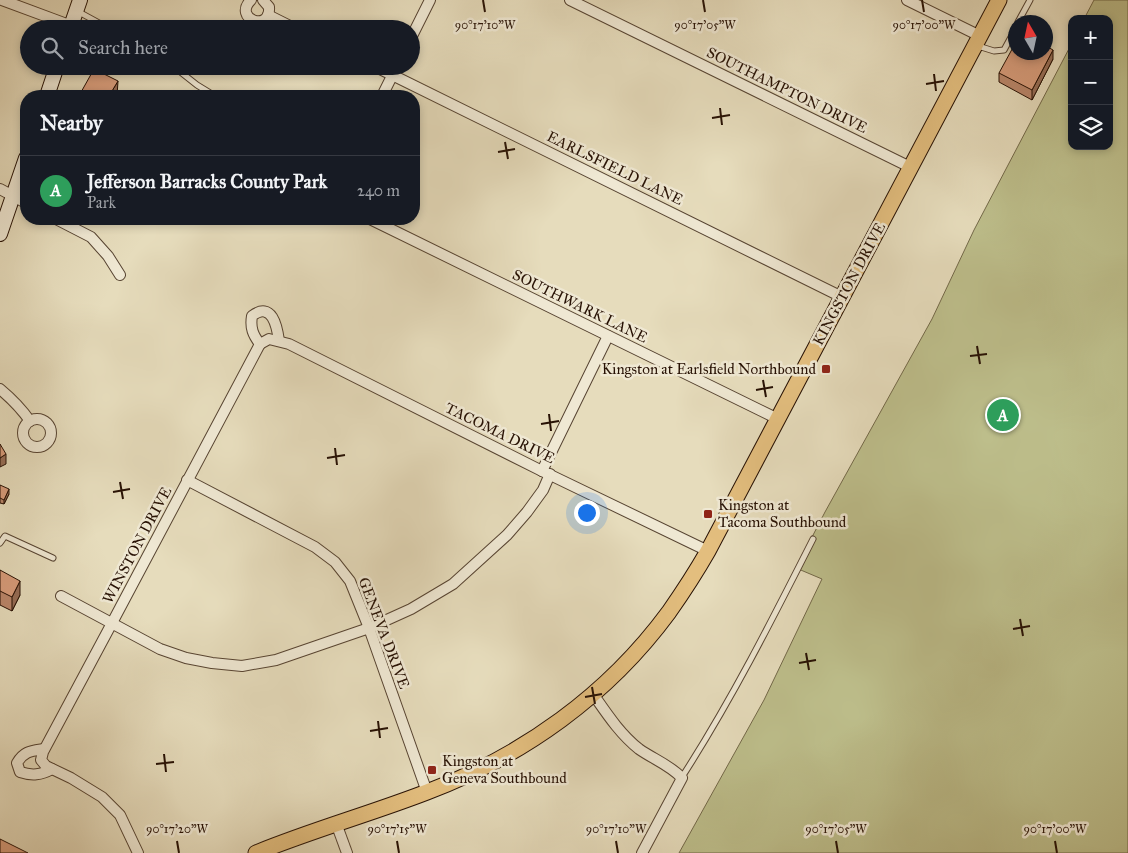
<!DOCTYPE html>
<meta charset="utf-8">
<style>
:root{--surface:#171b24;--page:#20242c;--text:#f1f3f6;--muted:#9ea1a6;--line:#363941;--accent:#c59692}
body{margin:0;font-family:"IM FELL Great Primer",serif;background:var(--page);color:var(--text)}
.controls{position:absolute;right:15px;top:15px;display:grid;overflow:hidden;border-radius:10px;box-shadow:0 2px 8px #0003}
.controls button{width:45px;height:45px;display:grid;place-items:center;padding:0;border:0;border-bottom:1px solid var(--line);background:var(--surface);color:var(--text);font:25px sans-serif}
.compass{position:absolute;left:1008px;top:15px;width:45px;height:45px;border-radius:50%;background:var(--surface);box-shadow:0 2px 8px #0003;rotate:351deg}
.you{position:absolute;left:586px;top:512px;width:18px;height:18px;margin:-12px;border:4px solid #fff;border-radius:50%;background:#1a73e8;box-shadow:0 0 0 8px #1a73e833}
.badge{display:grid;place-items:center;width:32px;height:32px;border-radius:50%;background:var(--accent);color:#fff;font-size:16px;font-weight:700}
.pin{position:absolute;translate:-50% -50%;border:2px solid #fff;box-shadow:0 1px 5px #0006}
.list{margin:0;padding:0;list-style:none}
h2{display:flex;justify-content:space-between;align-items:center;height:65px;margin:0;padding:0 20px;font-size:21px}
h2 small{font-size:16px;font-weight:400;color:var(--muted)}
.list li{display:grid;grid-template-columns:32px 1fr auto;gap:15px;align-items:center;box-sizing:border-box;height:70px;padding:0 20px;border-top:1px solid var(--line)}
.list b{display:block;font-size:19px;white-space:nowrap}
.list p{margin:0;font-size:16px;white-space:nowrap;color:var(--muted)}
.list em{font-size:16px;font-style:normal;color:var(--muted)}
.icon{flex:none;width:28px;height:28px;fill:none;stroke:currentColor;stroke-width:2;stroke-linecap:round;stroke-linejoin:round}
.map{position:relative;flex:none;width:1128px;height:853px;overflow:hidden}
.search{position:absolute;background:var(--surface);box-shadow:0 2px 8px #0003;left:20px;top:20px;width:400px;height:55px;display:flex;align-items:center;gap:12px;box-sizing:border-box;padding:0 18px;border-radius:28px;color:var(--muted);font-size:19px}
.panel{position:absolute;background:var(--surface);box-shadow:0 2px 8px #0003;left:20px;top:90px;width:400px;height:135px;border-radius:20px}
.map>svg:first-child{display:block}
.park{fill:#bdbe8b;stroke:#726848}
.lines{fill:none;stroke-linecap:round;stroke-linejoin:round}
.lane-casing{stroke:#574432;stroke-width:7}
.street-casing{stroke:#574432;stroke-width:12}
.secondary-casing{stroke:#271104;stroke-width:16}
.primary-casing{stroke:#271104;stroke-width:17}
.lane{stroke:#efe8d3;stroke-width:5}
.street{stroke:#efe8d3;stroke-width:10}
.secondary{stroke:#efe8d3;stroke-width:14}
.primary{stroke:#e3be7e;stroke-width:15}
.wall{fill:#ba876b;stroke:#271104}
.shaded-wall{fill:#976e57;stroke:#271104}
.building{fill:#d89d7c;stroke:#271104}
.ticks{fill:none;stroke:#271104;stroke-width:2}
.poi-dot{fill:#8f2418;stroke:#efe8d3;stroke-width:2}
.labels{text-anchor:middle;dominant-baseline:central;stroke-width:5;stroke-linejoin:round;paint-order:stroke}
.street-label{font-size:15px;fill:#271104;stroke:#efe8d3}
.poi-label{font-size:15px;fill:#271104;stroke:#efe8d3;text-anchor:start}
.ticks-label{font-size:12px;text-anchor:middle;fill:#271104;stroke:#efe8d3;stroke-width:5;stroke-linejoin:round;paint-order:stroke}
</style>
<div class="map">
<svg width="1128" height="853" viewBox="0 0 1128 853">
<rect width="100%" height="100%" fill="#e6dcbc"/>
<filter id="stains"><feTurbulence type="fractalNoise" baseFrequency=".004" numOctaves="4"/><feColorMatrix values="0 0 0 0 .2 0 0 0 0 .09 0 0 0 0 .02 0 0 0 .5 -.17"/></filter>
<radialGradient id="worn" r=".72"><stop offset=".6" stop-color="#630" stop-opacity="0"/><stop offset="1" stop-color="#630" stop-opacity=".3"/></radialGradient>
<path class="park" d="M 1094,0 L 1128,0 L 1128,853 L 679,853 L 764,700 L 822,579 L 796,568 L 825,512 L 932,319 L 974,230 L 1072,43 L 1072,146 L 1109,146 L 1109,19 L 1084,19 Z"/>
<g class="lines">
<g class="lane-casing">
<g id="lane">
<path d="M 77,11 L 110,29"/>
<path d="M 1018,22 L 1030,0"/>
<path d="M 978,46 L 994,51 L 1004,50 L 1016,28"/>
<path d="M 173,66 L 197,85 L 215,96"/>
<path d="M 0,543 L 5,536 L 53,558"/>
<path d="M 682,777 C 731,701 772,620 813,539"/>
</g>
</g>
<g class="street-casing">
<g id="street">
<path d="M 2,0 L 72,26"/>
<path d="M 251,0 C 232,19 271,33 269,7 L 263,0"/>
<path d="M 570,0 L 910,167"/>
<path d="M 907,0 L 980,36"/>
<path d="M 268,15 L 296,29"/>
<path d="M 411,38 L 430,0"/>
<path d="M 374,66 L 842,297"/>
<path d="M 382,96 L 397,66"/>
<path d="M 0,189 L 26,203"/>
<path d="M 56,219 L 91,237 L 108,256 L 120,275"/>
<path d="M 370,219 L 778,419"/>
<path d="M 260,344 L 269,339 L 289,344 L 542,471 L 708,551"/>
<path d="M 260,344 C 253,335 250,328 252,316 C 272,301 277,326 279,341"/>
<path d="M 0,389 C 12,399 21,408 30,421"/>
<circle cx="37" cy="433" r="14"/>
<path d="M 542,471 L 608,336"/>
<path d="M 187,480 L 315,547 L 335,562 L 350,581 L 369,628 L 427,792"/>
<path d="M 61,596 L 160,649 L 186,658 L 212,663 L 242,666 L 276,660 L 369,628 L 411,609 L 453,584 L 507,535 L 527,512 L 543,490 L 550,474"/>
<path d="M 593,694 C 607,714 620,734 639,749 C 653,759 670,765 682,778 L 642,853"/>
<path d="M 44,749 C 31,751 24,751 17,763 L 20,772 C 32,776 41,775 52,769"/>
<path d="M 336,823 L 347,853"/>
<path d="M 138,853 L 120,815 L 102,797 L 71,778 L 46,766 L 41,760 L 43,752 L 112,623 L 260,344"/>
</g>
</g>
<g class="secondary-casing">
<g id="secondary">
<path d="M 70,29 L 80,0"/>
<path d="M 47,96 L 57,66"/>
<path d="M 0,234 L 26,158"/>
</g>
</g>
<g class="primary-casing">
<path id="primary" d="M 256,853 C 312,830 370,814 427,792 C 523,756 608,695 669,612 C 683,592 696,572 708,551 L 999,0"/>
</g>
<use href="#lane" class="lane"/>
<use href="#street" class="street"/>
<use href="#secondary" class="secondary"/>
<use href="#primary" class="primary"/>
</g>
<g class="wall">
<path d="M 1053,59 L 1032,100 L 999,82 L 999,73 Z"/>
<path d="M 0,485 L 9,494 L 4,504 L 0,503 Z"/>
<path d="M 0,570 L 20,595 L 12,611 L 0,605 Z"/>
</g>
<g class="shaded-wall">
<path d="M 1053,50 L 1053,59 L 1032,100 L 1032,90 Z"/>
<path d="M 118,81 L 117,96 L 109,96 Z"/>
<path d="M 6,454 L 6,464 L 0,467 L 0,458 Z"/>
<path d="M 9,489 L 9,494 L 4,504 L 4,500 Z"/>
<path d="M 20,581 L 20,595 L 12,611 L 12,597 Z"/>
</g>
<g class="building">
<path d="M 1016,42 L 1016,52 L 1046,52 L 1046,46 L 1053,50 L 1032,90 L 999,73 Z"/>
<path d="M 94,69 L 118,81 L 109,96 L 73,96 L 75,91 L 80,94 Z"/>
<path d="M 0,444 L 6,454 L 0,458 Z"/>
<path d="M 0,485 L 9,489 L 4,500 L 0,498 Z"/>
<path d="M 0,570 L 20,581 L 12,597 L 0,591 Z"/>
<path d="M 0,839 L 28,853 L 0,853 Z"/>
</g>
<path class="ticks" d="M 483,0 L 485,12M 703,0 L 705,12M 922,0 L 924,12M 934,74 L 936,91M 926,84 L 944,81M 720,108 L 722,125M 712,118 L 730,115M 505,142 L 508,159M 498,152 L 515,149M 977,346 L 980,364M 970,356 L 987,354M 763,380 L 766,397M 756,390 L 773,387M 549,414 L 551,431M 541,424 L 559,421M 335,448 L 337,465M 327,458 L 345,455M 120,482 L 123,499M 113,492 L 130,489M 1020,619 L 1023,636M 1013,629 L 1030,626M 806,653 L 809,670M 799,663 L 816,660M 592,687 L 595,704M 585,697 L 602,694M 378,721 L 380,738M 370,731 L 388,728M 164,754 L 166,772M 156,764 L 174,762M 177,841 L 179,853M 397,841 L 399,853M 616,841 L 618,853M 836,841 L 838,853M 1055,841 L 1057,853"/>
<g class="poi-dot">
<rect x="821" y="364" width="10" height="10" rx="2.5"/>
<rect x="703" y="509" width="10" height="10" rx="2.5"/>
<rect x="427" y="765" width="10" height="10" rx="2.5"/>
</g>
<g class="labels">
<g class="street-label">
<text transform="translate(787 90) rotate(26)">SOUTHAMPTON DRIVE</text>
<text transform="translate(615 168) rotate(26)">EARLSFIELD LANE</text>
<text transform="translate(849 284) rotate(-62)">KINGSTON DRIVE</text>
<text transform="translate(580 306) rotate(26)">SOUTHWARK LANE</text>
<text transform="translate(500 433) rotate(26)">TACOMA DRIVE</text>
<text transform="translate(137 545) rotate(-62)">WINSTON DRIVE</text>
<text transform="translate(384 633) rotate(69)">GENEVA DRIVE</text>
</g>
<g class="poi-label">
<text x="816" y="369" text-anchor="end">Kingston at Earlsfield Northbound</text>
<text x="718" y="505">Kingston at<tspan x="718" dy="17">Tacoma Southbound</tspan></text>
<text x="442" y="761">Kingston at<tspan x="442" dy="17">Geneva Southbound</tspan></text>
</g>
</g>
<g class="ticks-label">
<text x="485" y="29">90°17'10"W</text>
<text x="705" y="29">90°17'05"W</text>
<text x="924" y="29">90°17'00"W</text>
<text x="177" y="833">90°17'20"W</text>
<text x="397" y="833">90°17'15"W</text>
<text x="616" y="833">90°17'10"W</text>
<text x="836" y="833">90°17'05"W</text>
<text x="1055" y="833">90°17'00"W</text>
</g>
<rect width="100%" height="100%" filter="url(#stains)"/>
<rect width="100%" height="100%" fill="url(#worn)"/>
</svg>
<div class="controls">
<button>+</button>
<button>−</button>
<button><svg class="icon" aria-label="layers" viewBox="0 0 24 24"><path d="M12 4l9 5-9 5-9-5zM3 14l9 5 9-5"/></svg></button>
</div>
<svg class="compass" viewBox="-18 -18 36 36"><path d="M0-13l5 13h-10z" fill="#e53935"/><path d="M0 13l5-13h-10z" fill="#9ea1a6"/></svg>
<div class="you"></div>
<div class="pin badge" style="left:1003px;top:415px;background:#2e9e5b">A</div>
<div class="search"><svg class="icon" aria-label="search" viewBox="0 0 24 24"><circle cx="10" cy="10" r="6"/><path d="M15 15l6 6"/></svg>Search here</div>
<section class="panel">
<h2>Nearby<small></small></h2>
<ul class="list">
<li><span class="badge" style="background:#2e9e5b">A</span><div><b>Jefferson Barracks County Park</b><p>Park</p></div><em>240 m</em></li>
</ul>
</section>
</div>
